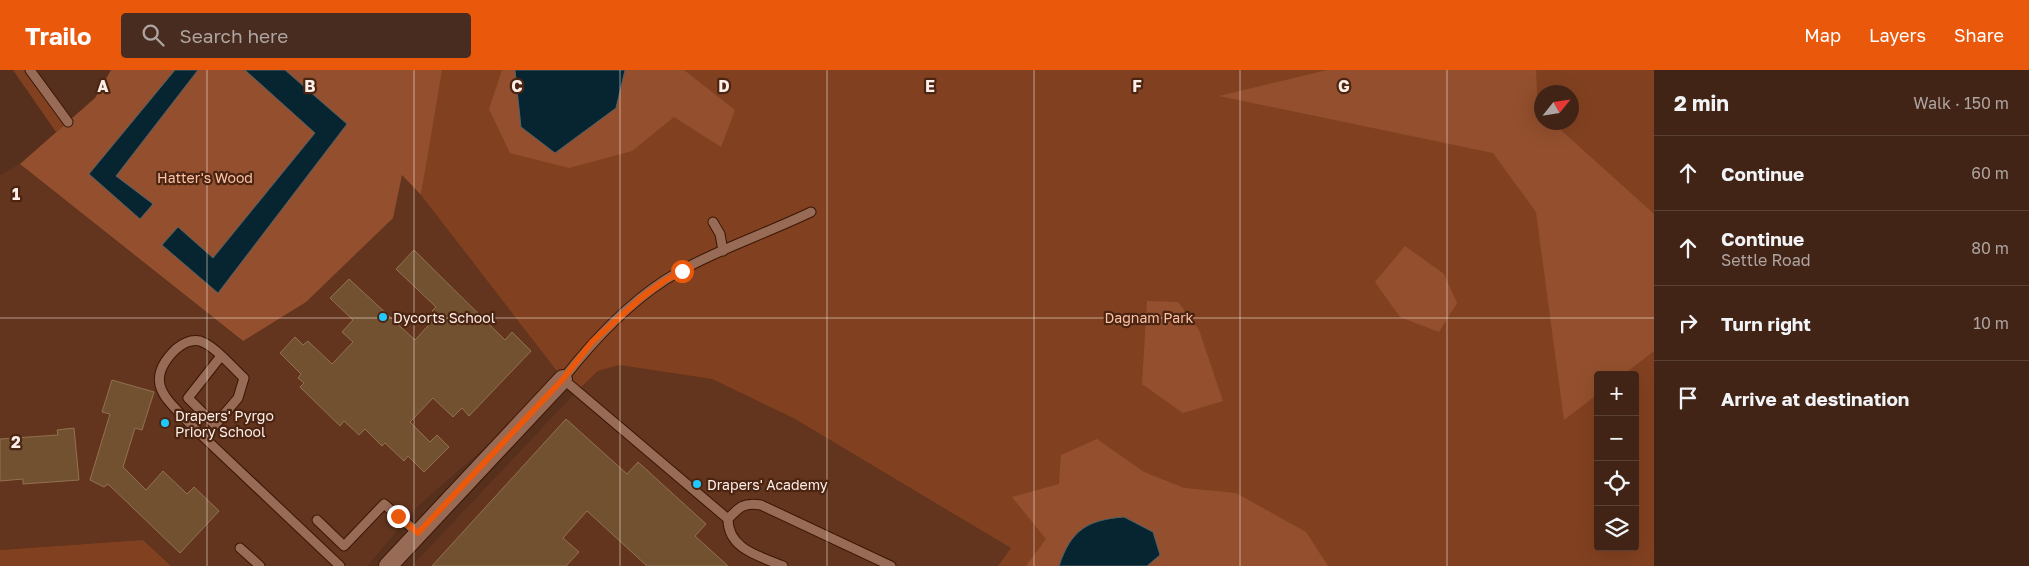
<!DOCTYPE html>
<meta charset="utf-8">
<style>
:root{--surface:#412416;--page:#482c1f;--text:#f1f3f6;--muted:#aea4a1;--line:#5a4135;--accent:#ea580c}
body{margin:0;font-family:"Golos Text",sans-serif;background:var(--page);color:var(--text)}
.controls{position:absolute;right:15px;bottom:15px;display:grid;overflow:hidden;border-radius:5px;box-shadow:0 5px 20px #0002}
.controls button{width:45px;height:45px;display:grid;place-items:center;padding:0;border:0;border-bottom:1px solid var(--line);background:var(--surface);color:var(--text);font:25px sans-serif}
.compass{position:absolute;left:1534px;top:15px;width:45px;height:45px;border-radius:50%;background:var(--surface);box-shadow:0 5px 20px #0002;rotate:60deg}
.stop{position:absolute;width:15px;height:15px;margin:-11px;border:4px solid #ea580c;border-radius:50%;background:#fff}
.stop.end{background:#ea580c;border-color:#fff;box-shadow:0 1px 5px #0008}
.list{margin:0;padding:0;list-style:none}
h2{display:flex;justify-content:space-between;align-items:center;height:65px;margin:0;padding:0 20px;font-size:21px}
h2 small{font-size:16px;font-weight:400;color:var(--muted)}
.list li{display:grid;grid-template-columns:32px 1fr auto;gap:15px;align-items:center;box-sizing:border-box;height:75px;padding:0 20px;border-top:1px solid var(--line)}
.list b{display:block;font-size:19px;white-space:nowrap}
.list p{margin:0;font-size:16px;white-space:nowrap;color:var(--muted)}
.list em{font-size:16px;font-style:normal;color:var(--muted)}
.icon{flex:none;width:28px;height:28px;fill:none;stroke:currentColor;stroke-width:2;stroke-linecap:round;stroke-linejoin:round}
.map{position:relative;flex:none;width:1654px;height:496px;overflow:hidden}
header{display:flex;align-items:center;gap:30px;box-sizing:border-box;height:70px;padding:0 25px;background:var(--accent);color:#fff}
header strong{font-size:24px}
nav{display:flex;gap:28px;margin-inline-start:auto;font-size:18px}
.search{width:350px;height:45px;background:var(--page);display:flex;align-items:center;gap:12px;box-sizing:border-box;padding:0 18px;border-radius:5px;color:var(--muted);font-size:19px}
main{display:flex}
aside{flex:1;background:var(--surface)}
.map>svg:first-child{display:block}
.built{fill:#63351e}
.green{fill:#814120;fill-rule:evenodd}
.forest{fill:#94502e}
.water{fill:#062530;stroke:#506167}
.building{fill:#725130;stroke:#93714f}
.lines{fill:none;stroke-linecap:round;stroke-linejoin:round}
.lane-casing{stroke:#3a1604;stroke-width:11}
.street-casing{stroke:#3a1604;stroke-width:20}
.lane{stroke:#976b56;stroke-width:9}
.street{stroke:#976b56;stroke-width:18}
.route{stroke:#ea580c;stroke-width:6}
.grid{fill:none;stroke:#fdeee7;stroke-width:1;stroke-opacity:0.55}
.poi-dot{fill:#20c9fd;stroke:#4b2512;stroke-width:2}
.labels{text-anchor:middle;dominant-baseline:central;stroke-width:4.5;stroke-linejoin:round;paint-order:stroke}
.park-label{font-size:14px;fill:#ffc2a6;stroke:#4b2512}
.poi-label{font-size:14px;fill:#fdeee7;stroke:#4b2512;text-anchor:start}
.grid-label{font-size:16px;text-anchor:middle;font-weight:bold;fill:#fdeee7;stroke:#4b2512;stroke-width:4.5;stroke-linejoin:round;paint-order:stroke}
</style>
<header>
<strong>Trailo</strong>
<div class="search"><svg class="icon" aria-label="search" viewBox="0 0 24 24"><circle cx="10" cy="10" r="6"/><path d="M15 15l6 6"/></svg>Search here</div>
<nav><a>Map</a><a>Layers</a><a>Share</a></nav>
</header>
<main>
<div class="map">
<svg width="1654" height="496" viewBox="0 0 1654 496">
<rect width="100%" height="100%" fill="#57301d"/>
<g class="built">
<path d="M 375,75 L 421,125 L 563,309 L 418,436 L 367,496 L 171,496 L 143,470 L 0,480 L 0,105 L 20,94 L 242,271 Z"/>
<path d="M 619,295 L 712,309 L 795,349 L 1012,478 L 998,496 L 412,496 L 577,321 L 598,301 Z"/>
</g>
<g class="green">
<path d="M 13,0 L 26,0 L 68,52 L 56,62 Z"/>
<path d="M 350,0 L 1654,0 L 1654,496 L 998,496 L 1011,478 L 795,349 L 712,309 L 619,295 L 598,301 L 577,321 L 563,309 L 421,125 L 428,82 ZM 1542,22 L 1572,22 L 1572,52 L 1542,52 ZM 1598,305 L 1635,305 L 1635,477 L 1598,477 Z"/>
<path d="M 143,470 L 171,496 L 0,496 L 0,480 Z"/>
</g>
<g class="forest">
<path d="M 111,0 L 442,0 L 421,125 L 402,105 L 393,148 L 306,232 L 243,271 L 20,94 L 95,28 Z"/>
<path d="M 502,0 L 684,0 L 735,40 L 721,77 L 674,47 L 632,81 L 569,98 L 510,83 L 489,39 Z"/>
<path d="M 1327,0 L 1536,0 L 1538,39 L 1541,42 L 1542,52 L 1553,53 L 1654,144 L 1654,281 L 1623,305 L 1598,305 L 1598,324 L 1564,350 L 1536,142 L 1493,83 L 1219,26 Z"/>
<path d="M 1405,176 L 1444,204 L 1457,233 L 1439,262 L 1400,247 L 1375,212 Z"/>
<path d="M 1147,231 L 1178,232 L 1199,260 L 1223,331 L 1183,343 L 1142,314 Z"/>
<path d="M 1097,369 L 1144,402 L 1184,418 L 1236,423 L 1306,462 L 1328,496 L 1026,496 L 1046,469 L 1012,427 L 1059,414 L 1061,385 Z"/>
</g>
<g class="water">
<path d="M 175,0 L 198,0 L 116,106 L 153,134 L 140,149 L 89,104 Z"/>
<path d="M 245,0 L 285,0 L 347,54 L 218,223 L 162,175 L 178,157 L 213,188 L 315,63 Z"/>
<path d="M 515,0 L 625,0 L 616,38 L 555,83 L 521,57 Z"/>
<path d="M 1124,447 L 1153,462 L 1160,485 L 1147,496 L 1059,496 C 1071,460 1087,450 1124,447 Z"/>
</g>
<g class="building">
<path d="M 414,180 L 505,270 L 512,262 L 531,281 L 469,346 L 462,338 L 453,347 L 433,328 L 410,352 L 430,372 L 437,365 L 449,377 L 424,402 L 408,386 L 404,391 L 385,373 L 382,376 L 365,359 L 359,365 L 344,351 L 340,356 L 300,317 L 304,313 L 298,308 L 301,304 L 280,283 L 295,267 L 303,275 L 308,271 L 332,294 L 353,272 L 342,262 L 353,250 L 330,228 L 349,209 L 415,270 L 437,246 L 432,241 L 436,237 L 396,199 Z"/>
<path d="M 112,310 L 154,322 L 142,360 L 135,358 L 123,397 L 146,420 L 163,401 L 187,424 L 194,417 L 219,441 L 180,483 L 108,414 L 104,417 L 90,410 L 110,344 L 102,342 Z"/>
<path d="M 566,349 L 627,404 L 638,392 L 706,454 L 695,466 L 728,496 L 647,496 L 587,441 L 563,468 L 579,482 L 566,496 L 432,496 Z"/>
<path d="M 74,358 L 79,410 L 23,414 L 23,409 L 0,411 L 0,369 L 58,365 L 57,360 Z"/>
</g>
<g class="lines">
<g class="lane-casing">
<g id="lane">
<path d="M 30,0 L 68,52"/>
<path d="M 713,152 L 720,164 L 723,181"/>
<path d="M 221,286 L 188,328 L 215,355 L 238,328 L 244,308 C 232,297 215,276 200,271 C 191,269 182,274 176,279 C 141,313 168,330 193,357 L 340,496"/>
<path d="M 728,449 L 563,309 C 592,272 625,236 665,210 C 710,182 763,165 811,142"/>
<path d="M 317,450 L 344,476 L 384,434 L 418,463"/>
<path d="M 240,478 L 260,496"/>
<path d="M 783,496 C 759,486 728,479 728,449 C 739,437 744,432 761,435 L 891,496"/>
</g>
</g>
<g class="street-casing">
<path id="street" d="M 388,496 L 563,309"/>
</g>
<use href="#lane" class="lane"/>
<use href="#street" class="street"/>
</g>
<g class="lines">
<path class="route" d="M 398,446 L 418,463 L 563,309 L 592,272 L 642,227 L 664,211 L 682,201"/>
</g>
<path class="grid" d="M 207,0 L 207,496M 414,0 L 414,496M 620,0 L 620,496M 827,0 L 827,496M 1034,0 L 1034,496M 1240,0 L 1240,496M 1447,0 L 1447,496M 0,248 L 1654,248"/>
<g class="poi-dot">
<circle cx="383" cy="247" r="5"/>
<circle cx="165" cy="353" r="5"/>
<circle cx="697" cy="414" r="5"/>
</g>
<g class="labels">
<g class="park-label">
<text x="205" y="107">Hatter's Wood</text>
<text x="1149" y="247">Dagnam Park</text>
</g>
<g class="poi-label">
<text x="393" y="247">Dycorts School</text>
<text x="175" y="345">Drapers' Pyrgo<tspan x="175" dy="16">Priory School</tspan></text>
<text x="707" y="414">Drapers' Academy</text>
</g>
</g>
<g class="grid-label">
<text x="103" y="22">A</text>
<text x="310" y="22">B</text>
<text x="517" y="22">C</text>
<text x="724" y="22">D</text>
<text x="930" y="22">E</text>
<text x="1137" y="22">F</text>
<text x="1344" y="22">G</text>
<text x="16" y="130">1</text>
<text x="16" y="378">2</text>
</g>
</svg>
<div class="controls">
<button>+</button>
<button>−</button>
<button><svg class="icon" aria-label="locate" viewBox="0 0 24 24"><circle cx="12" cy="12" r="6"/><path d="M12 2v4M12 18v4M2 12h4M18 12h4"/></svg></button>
<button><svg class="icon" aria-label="layers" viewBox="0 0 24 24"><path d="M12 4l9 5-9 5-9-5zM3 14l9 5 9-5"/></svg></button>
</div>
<svg class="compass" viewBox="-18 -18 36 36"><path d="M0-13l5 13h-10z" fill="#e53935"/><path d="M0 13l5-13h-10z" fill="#aea4a1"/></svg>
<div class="stop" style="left:682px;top:201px"></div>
<div class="stop end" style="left:398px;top:446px"></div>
</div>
<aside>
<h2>2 min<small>Walk · 150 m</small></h2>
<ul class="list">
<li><svg class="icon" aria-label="ahead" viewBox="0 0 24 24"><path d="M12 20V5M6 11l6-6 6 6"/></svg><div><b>Continue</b></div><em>60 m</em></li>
<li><svg class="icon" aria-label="ahead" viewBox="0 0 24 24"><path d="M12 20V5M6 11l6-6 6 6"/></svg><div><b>Continue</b><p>Settle Road</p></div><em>80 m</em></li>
<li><svg class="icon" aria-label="right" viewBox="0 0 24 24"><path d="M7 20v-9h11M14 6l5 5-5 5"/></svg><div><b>Turn right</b></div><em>10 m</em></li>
<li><svg class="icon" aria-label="arrive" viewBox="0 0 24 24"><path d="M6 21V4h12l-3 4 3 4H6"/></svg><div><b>Arrive at destination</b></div></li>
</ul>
</aside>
</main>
